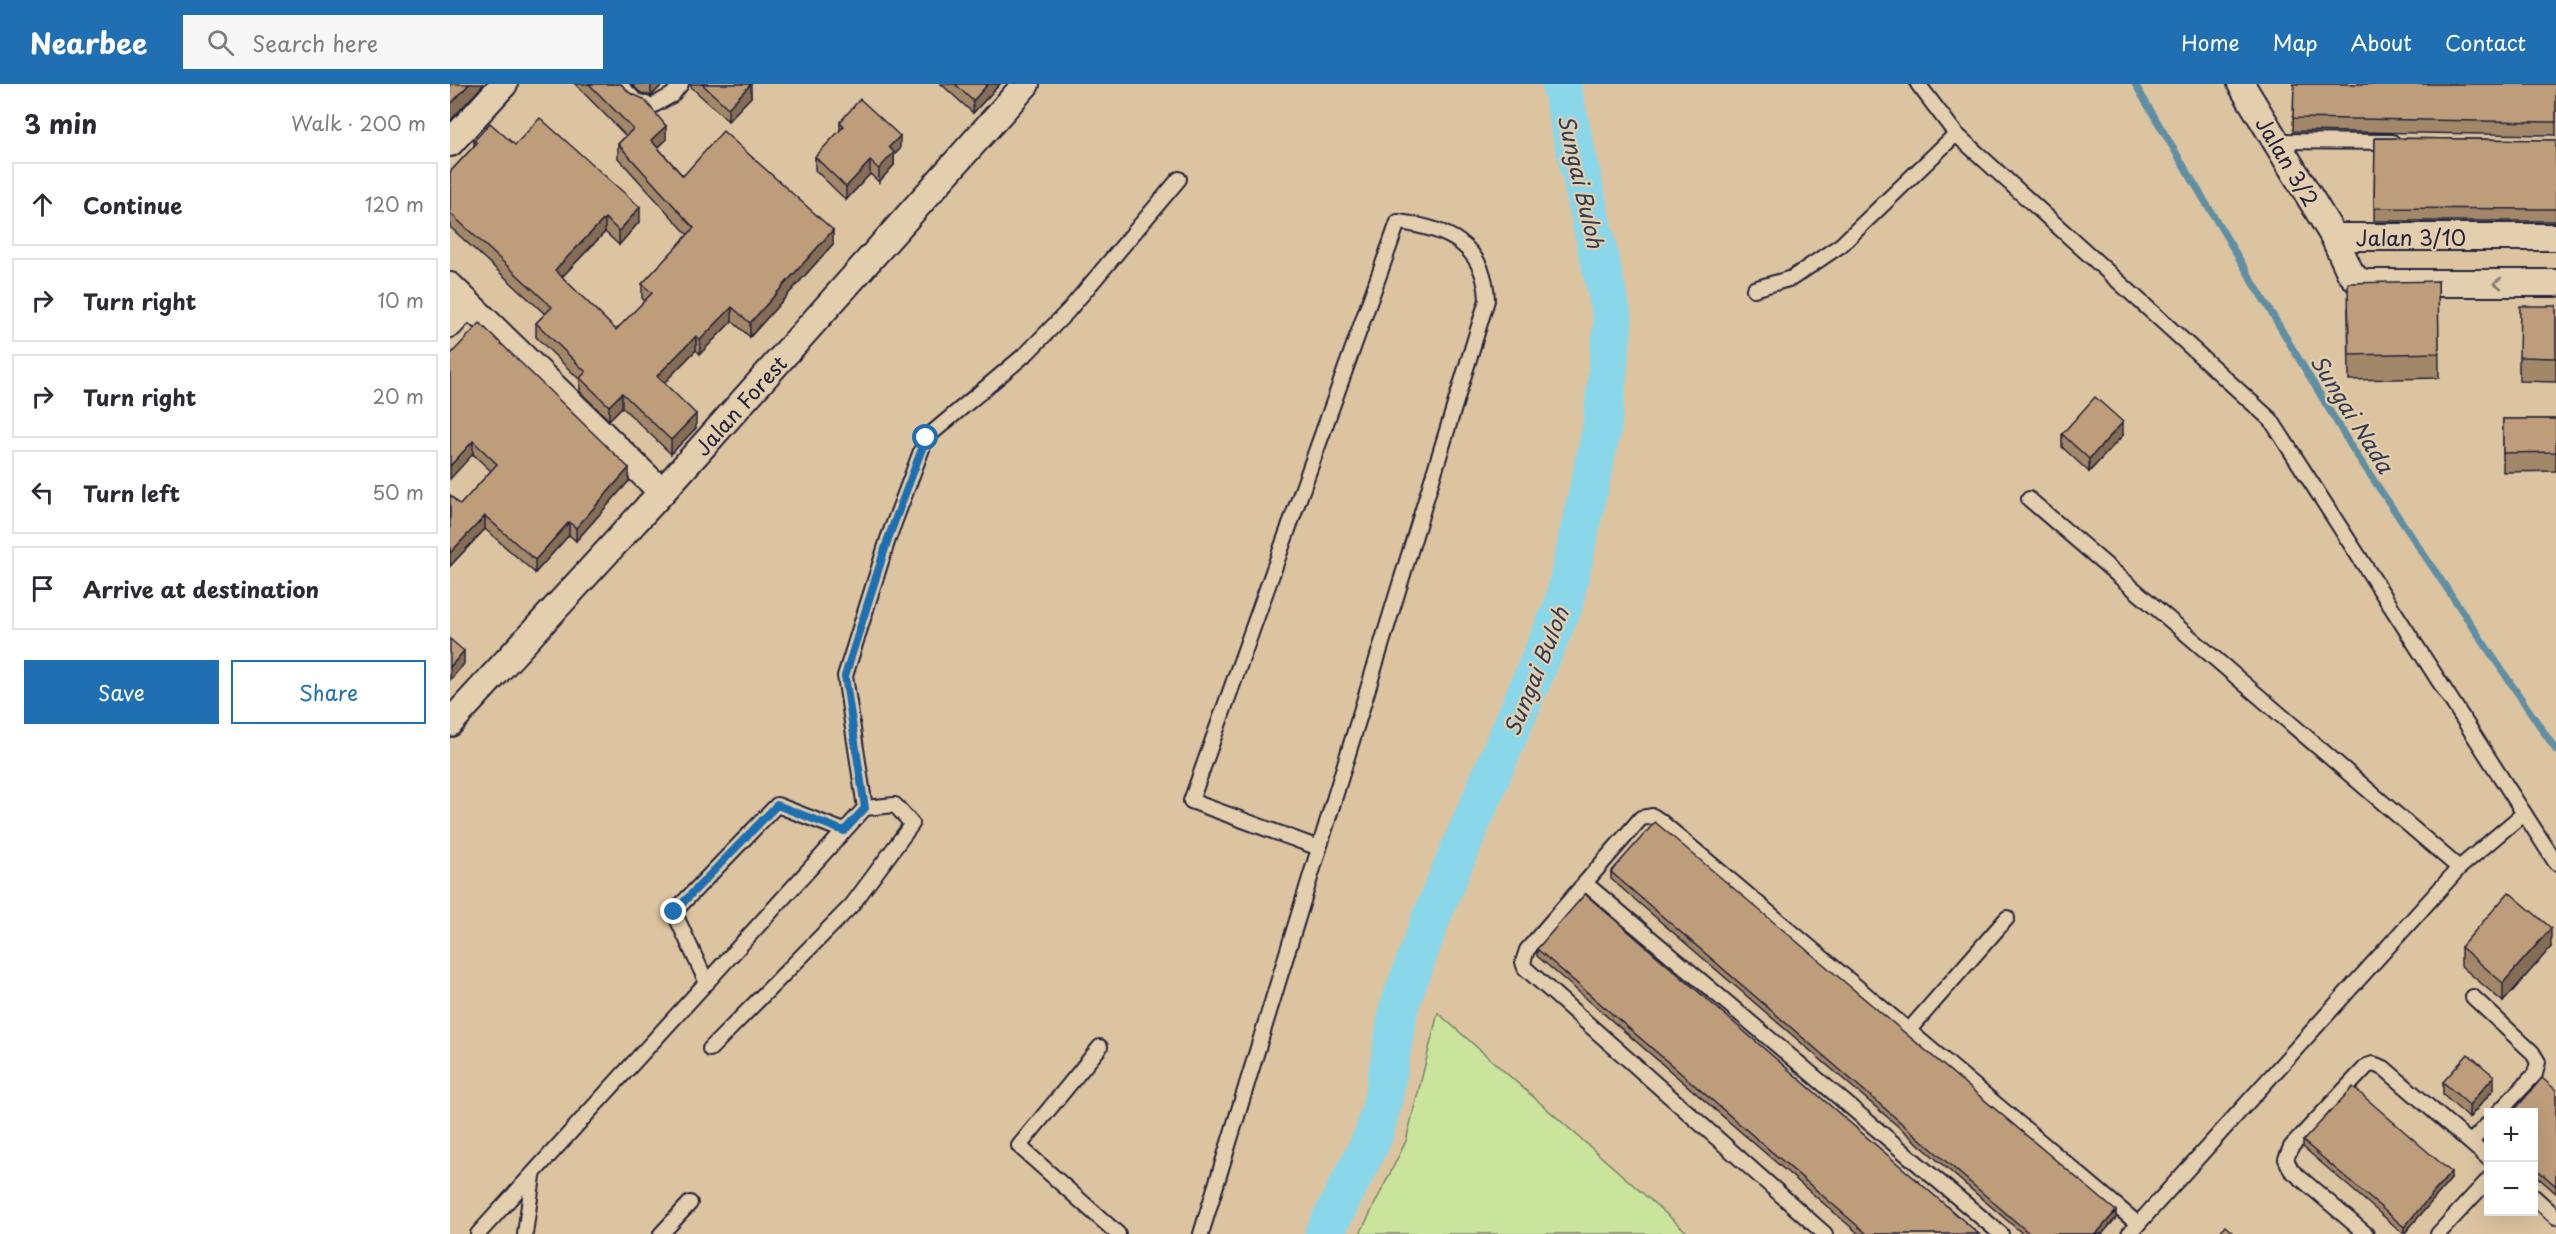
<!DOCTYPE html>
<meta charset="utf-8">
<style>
:root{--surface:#fff;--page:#f7f7f7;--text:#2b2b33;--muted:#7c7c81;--line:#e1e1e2;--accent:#1f6fb2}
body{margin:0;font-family:"Playpen Sans",sans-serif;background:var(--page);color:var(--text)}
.controls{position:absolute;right:18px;bottom:18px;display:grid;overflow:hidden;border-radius:0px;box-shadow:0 6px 24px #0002}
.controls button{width:54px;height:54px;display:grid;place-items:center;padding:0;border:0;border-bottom:2px solid var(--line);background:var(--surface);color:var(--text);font:30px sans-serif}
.stop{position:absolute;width:18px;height:18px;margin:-14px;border:4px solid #1f6fb2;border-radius:50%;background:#fff}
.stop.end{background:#1f6fb2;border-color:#fff;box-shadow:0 2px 6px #0008}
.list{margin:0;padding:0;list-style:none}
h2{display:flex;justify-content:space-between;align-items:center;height:78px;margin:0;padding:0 24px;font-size:26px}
h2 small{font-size:20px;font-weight:400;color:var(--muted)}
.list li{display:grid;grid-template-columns:39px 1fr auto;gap:18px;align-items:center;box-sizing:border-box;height:84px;margin:0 12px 12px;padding:0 12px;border:2px solid var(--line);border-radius:0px}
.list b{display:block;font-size:22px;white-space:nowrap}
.list em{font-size:20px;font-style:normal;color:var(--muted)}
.actions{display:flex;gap:12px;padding:18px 24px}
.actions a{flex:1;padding:14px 0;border:2px solid var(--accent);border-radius:0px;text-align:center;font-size:21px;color:var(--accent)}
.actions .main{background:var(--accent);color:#fff}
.icon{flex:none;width:33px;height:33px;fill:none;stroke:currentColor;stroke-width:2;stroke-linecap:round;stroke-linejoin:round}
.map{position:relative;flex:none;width:2106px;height:1150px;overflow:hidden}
header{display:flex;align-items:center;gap:36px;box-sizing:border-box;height:84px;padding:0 30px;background:var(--accent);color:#fff}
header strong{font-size:28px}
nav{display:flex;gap:33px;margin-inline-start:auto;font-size:21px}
.search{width:420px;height:54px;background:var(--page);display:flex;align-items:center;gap:15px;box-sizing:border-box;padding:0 21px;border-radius:0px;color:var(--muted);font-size:22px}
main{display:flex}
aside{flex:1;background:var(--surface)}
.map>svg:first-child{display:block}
.green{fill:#cae49b;stroke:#76836b;stroke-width:1.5}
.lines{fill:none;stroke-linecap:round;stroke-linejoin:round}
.stream{stroke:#618fa4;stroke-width:7}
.river{stroke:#8bd7ea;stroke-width:39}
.service-casing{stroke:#22223b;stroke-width:18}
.minor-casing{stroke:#22223b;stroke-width:30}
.service{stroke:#e3cead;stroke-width:14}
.minor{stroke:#e3cead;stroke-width:26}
.wall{fill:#a38769;stroke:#22223b;stroke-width:1.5}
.shaded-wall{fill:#856e55;stroke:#22223b;stroke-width:1.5}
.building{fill:#be9d7a;stroke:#22223b;stroke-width:1.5}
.oneway{stroke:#827874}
.route{stroke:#1f6fb2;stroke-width:8}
.labels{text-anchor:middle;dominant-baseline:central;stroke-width:4.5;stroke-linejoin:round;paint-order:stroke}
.street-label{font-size:21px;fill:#22223b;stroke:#e3cead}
.water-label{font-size:22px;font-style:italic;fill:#323d55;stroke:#e3cead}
</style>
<header>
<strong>Nearbee</strong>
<div class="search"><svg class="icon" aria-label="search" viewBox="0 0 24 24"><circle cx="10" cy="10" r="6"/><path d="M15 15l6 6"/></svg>Search here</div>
<nav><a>Home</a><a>Map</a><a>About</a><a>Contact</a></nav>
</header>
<main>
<aside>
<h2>3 min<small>Walk · 200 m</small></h2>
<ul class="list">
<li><svg class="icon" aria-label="ahead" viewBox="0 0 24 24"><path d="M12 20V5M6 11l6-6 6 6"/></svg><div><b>Continue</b></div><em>120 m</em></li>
<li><svg class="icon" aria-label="right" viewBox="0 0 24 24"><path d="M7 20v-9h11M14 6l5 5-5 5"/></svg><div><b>Turn right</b></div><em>10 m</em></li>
<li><svg class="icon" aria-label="right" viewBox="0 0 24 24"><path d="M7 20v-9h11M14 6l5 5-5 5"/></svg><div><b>Turn right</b></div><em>20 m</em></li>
<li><svg class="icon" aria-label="left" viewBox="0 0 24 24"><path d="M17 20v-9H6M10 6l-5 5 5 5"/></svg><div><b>Turn left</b></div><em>50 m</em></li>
<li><svg class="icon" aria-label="arrive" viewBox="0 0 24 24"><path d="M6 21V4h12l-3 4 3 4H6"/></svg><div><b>Arrive at destination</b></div></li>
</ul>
<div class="actions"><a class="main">Save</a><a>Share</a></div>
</aside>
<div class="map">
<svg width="2106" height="1150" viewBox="0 0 2106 1150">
<rect width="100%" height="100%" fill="#ddc4a0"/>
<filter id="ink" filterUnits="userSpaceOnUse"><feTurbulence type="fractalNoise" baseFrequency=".0167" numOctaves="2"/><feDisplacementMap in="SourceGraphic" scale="12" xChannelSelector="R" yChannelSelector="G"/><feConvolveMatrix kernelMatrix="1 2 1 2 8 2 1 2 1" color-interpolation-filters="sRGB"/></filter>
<g filter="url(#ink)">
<path class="green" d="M 988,929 L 1239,1150 L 910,1150 L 956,1057 Z"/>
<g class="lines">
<path class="stream" d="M 1685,0 L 1902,364 L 2106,666"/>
<path class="river" d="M 874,1150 L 923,1053 L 933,1016 L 949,923 L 983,829 L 1113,522 L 1152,344 L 1163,236 L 1111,0"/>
<g class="service-casing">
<g id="service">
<path d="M 169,0 L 186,17 L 202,22 L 222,11 L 231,0"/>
<path d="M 1468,0 L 1506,50 L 1821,336 L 2106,779"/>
<path d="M 1826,57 L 1942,58"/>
<path d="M 1304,205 L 1342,194 L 1391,161 L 1506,50"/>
<path d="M 1579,415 L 2009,784"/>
<path d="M 415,724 L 395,592 L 438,455 L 476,354 L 578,268 L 618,227 L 729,95"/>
<path d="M 1135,799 L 1551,1150"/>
<path d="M 257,899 L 224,828 L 327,721 L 394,747"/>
<path d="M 2023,913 L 2082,968 L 2088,978 L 2085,990 L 2049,1028"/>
<path d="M 1459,946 L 1557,834"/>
<path d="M 650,963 L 569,1062 L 668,1150"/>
<path d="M 2021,1058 L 2038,1040"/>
<path d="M 2084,1113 L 2106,1133"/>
<path d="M 28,1150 L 415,724 L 445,721 L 462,740 L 402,821 L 260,965"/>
<path d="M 75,1150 L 83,1092"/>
<path d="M 211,1150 L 240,1119"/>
<path d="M 751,1150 L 1037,216 C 1035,160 996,144 948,138 L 741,717 L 869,764"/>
<path d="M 1375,1150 L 1075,884 L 1073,878 L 1077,866 L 1191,734 L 1203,732 L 1209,736 L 1688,1140"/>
<path d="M 1679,1150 L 2009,784 L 2074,729"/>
<path d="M 1916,1150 L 1841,1086 L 1836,1075 L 1841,1063 L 1917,982 L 1923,980 L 1934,984 L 2038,1074"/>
<path d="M 1988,1150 L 2038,1096"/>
</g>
</g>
<g class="minor-casing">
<g id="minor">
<path d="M 1791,0 L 1884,153 L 1900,188 L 1907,196 L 1916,199 L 2106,199"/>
<path d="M 0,59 L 54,0"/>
<path d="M 1884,153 L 2106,153"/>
<path d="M 0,202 L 212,408"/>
<path d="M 0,240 L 18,220"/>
<path d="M 0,639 L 212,408 L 576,0"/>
</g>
</g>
<use href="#service" class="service"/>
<use href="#minor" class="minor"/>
</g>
<g class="wall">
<path d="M 125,0 L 171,0 L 216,56 L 208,64 L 233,92 L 383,160 L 300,253 L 282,237 L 250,270 L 246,266 L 214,299 L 246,344 L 221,370 L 172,323 L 159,336 L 130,308 L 130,296 L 86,253 L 86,239 L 95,230 L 0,143 L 0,88 L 24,62 L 24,57 L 65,61 L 190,137 L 169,161 L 155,148 L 112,193 L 166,246 L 195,217 L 192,214 L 192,200 L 238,151 L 168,74 L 168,60 L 176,52 Z"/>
<path d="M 181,0 L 213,0 L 201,12 L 191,9 Z"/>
<path d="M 241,0 L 300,0 L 301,13 L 278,37 L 241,3 Z"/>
<path d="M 491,0 L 550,0 L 523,29 Z"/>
<path d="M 1844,0 L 2106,0 L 2106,51 L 1843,47 Z"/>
<path d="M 390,38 L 450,65 L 444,71 L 444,81 L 429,98 L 420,90 L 396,116 L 365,86 L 365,73 L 390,47 Z"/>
<path d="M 1925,54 L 2106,56 L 2106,137 L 1924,137 Z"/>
<path d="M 1988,197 L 1989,294 L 1899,296 L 1898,224 Z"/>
<path d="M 2106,222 L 2106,298 L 2069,297 L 2069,273 Z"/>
<path d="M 0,271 L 179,397 L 126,457 L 119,451 L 85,489 L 35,445 L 0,482 L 0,411 L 10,421 L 41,387 L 23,370 Z"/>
<path d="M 2053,335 L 2106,335 L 2106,387 L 2053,388 Z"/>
<path d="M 1612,350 L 1673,351 L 1639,388 L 1612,363 Z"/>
<path d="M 1161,788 L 1666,1134 L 1652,1150 L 1573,1150 L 1161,795 Z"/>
<path d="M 2011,863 L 2101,863 L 2053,918 L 2011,882 Z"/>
<path d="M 1087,865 L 1529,1150 L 1409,1150 L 1087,872 Z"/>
<path d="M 1993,998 L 2044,1005 L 2019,1034 L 1993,1011 Z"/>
<path d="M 2106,1006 L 2106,1109 L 2084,1090 L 2084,1029 Z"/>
<path d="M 1853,1057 L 2001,1095 L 1954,1150 L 1853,1063 Z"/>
</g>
<g class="shaded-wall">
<path d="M 19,0 L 34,0 L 0,37 L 0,21 Z"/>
<path d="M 201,0 L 213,0 L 201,12 Z"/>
<path d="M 301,0 L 301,13 L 278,37 L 278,24 Z"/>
<path d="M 538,0 L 550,0 L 523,29 L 523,17 Z"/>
<path d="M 216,42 L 216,56 L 201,70 L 201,56 Z"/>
<path d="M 450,52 L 450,65 L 444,71 L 444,81 L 429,98 L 429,85 L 439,63 Z"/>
<path d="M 420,77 L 420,90 L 396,116 L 396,103 Z"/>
<path d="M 190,123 L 190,137 L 169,161 L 169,147 Z"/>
<path d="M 155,134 L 155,148 L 105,200 L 105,186 Z"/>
<path d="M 383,146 L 383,160 L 300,253 L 300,239 Z"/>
<path d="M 282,223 L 282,237 L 250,270 L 250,256 Z"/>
<path d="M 246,252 L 246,266 L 207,306 L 207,292 Z"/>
<path d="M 172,309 L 172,323 L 159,336 L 159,322 Z"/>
<path d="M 246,330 L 246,344 L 221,370 L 221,356 Z"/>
<path d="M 1673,338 L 1673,351 L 1639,388 L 1639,375 Z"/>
<path d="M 23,357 L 23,370 L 0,395 L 0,382 Z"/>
<path d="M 179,384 L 179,397 L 126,457 L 126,444 Z"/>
<path d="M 35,432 L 35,445 L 0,482 L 0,469 Z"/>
<path d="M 119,438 L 119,451 L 85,489 L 85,476 Z"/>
<path d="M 14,567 L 14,580 L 0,596 L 0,583 Z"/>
<path d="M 2101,844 L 2101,863 L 2053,918 L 2053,899 Z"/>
<path d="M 2044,992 L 2044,1005 L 2019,1034 L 2019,1021 Z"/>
<path d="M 2001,1088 L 2001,1095 L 1954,1150 L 1954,1143 Z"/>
<path d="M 1666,1127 L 1666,1134 L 1652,1150 L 1646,1150 Z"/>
</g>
<g class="building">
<path d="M 0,0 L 19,0 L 0,21 Z"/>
<path d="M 139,0 L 171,0 L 180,9 L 194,15 L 216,42 L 201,56 L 233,92 L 273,47 L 383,146 L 300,239 L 282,223 L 250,256 L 246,252 L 207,292 L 246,330 L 221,356 L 172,309 L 159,322 L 130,294 L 136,288 L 86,239 L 102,223 L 0,129 L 0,88 L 27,59 L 24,57 L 40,39 L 65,61 L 90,34 L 190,123 L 169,147 L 155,134 L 105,186 L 166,246 L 202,209 L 192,200 L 244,144 L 168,60 L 183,45 Z"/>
<path d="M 252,0 L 301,0 L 278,24 Z"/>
<path d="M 505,0 L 538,0 L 523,17 Z"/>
<path d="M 1844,0 L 2106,0 L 2106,38 L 1843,34 Z"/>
<path d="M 410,15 L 450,52 L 439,63 L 444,68 L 429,85 L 420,77 L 396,103 L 365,73 L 394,42 L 390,38 Z"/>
<path d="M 1925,54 L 2106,56 L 2106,125 L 1924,124 Z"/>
<path d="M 1988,197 L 1989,269 L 1899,271 L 1898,199 Z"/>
<path d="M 2070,222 L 2106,222 L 2106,274 L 2069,273 Z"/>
<path d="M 30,239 L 179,384 L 126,444 L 119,438 L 85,476 L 35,432 L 0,469 L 0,411 L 10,421 L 47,380 L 23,357 L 0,382 L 0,271 Z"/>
<path d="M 1645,313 L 1673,338 L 1639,375 L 1612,350 Z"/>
<path d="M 2053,335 L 2106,335 L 2106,368 L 2053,369 Z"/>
<path d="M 0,555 L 14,567 L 0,583 Z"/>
<path d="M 1205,738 L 1666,1127 L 1646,1150 L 1580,1150 L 1161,788 Z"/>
<path d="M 2059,808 L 2101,844 L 2053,899 L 2011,863 Z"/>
<path d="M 1135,810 L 1529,1150 L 1417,1150 L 1087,865 Z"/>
<path d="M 2018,970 L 2044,992 L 2019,1021 L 1993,998 Z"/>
<path d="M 2092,994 L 2106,1006 L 2106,1102 L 2084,1083 L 2084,1029 L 2062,1029 Z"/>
<path d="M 1903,1003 L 2001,1088 L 1954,1143 L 1853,1057 Z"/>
<path d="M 1775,1142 L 1784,1150 L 1768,1150 Z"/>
</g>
<defs><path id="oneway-chevron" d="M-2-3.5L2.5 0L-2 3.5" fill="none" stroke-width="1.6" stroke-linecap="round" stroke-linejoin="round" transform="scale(1.5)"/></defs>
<use class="oneway" href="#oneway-chevron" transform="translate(2048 199) rotate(180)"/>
</g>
<g class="lines" filter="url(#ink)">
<path class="route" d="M 224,828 L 327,721 L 394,747 L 415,724 L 395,592 L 438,455 L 476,354"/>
</g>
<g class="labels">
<g class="street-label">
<text transform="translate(1838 77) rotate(59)">Jalan 3/2</text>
<text x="1961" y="153">Jalan 3/10</text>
<text transform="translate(290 321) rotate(-48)">Jalan Forest</text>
</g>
<g class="water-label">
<text transform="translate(1132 97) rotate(77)">Sungai Buloh</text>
<text transform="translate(1903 329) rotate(58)">Sungai Nada</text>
<text transform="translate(1085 587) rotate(-68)">Sungai Buloh</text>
</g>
</g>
</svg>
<div class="controls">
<button>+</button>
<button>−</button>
</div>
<div class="stop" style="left:476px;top:354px"></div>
<div class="stop end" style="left:224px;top:828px"></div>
</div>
</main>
